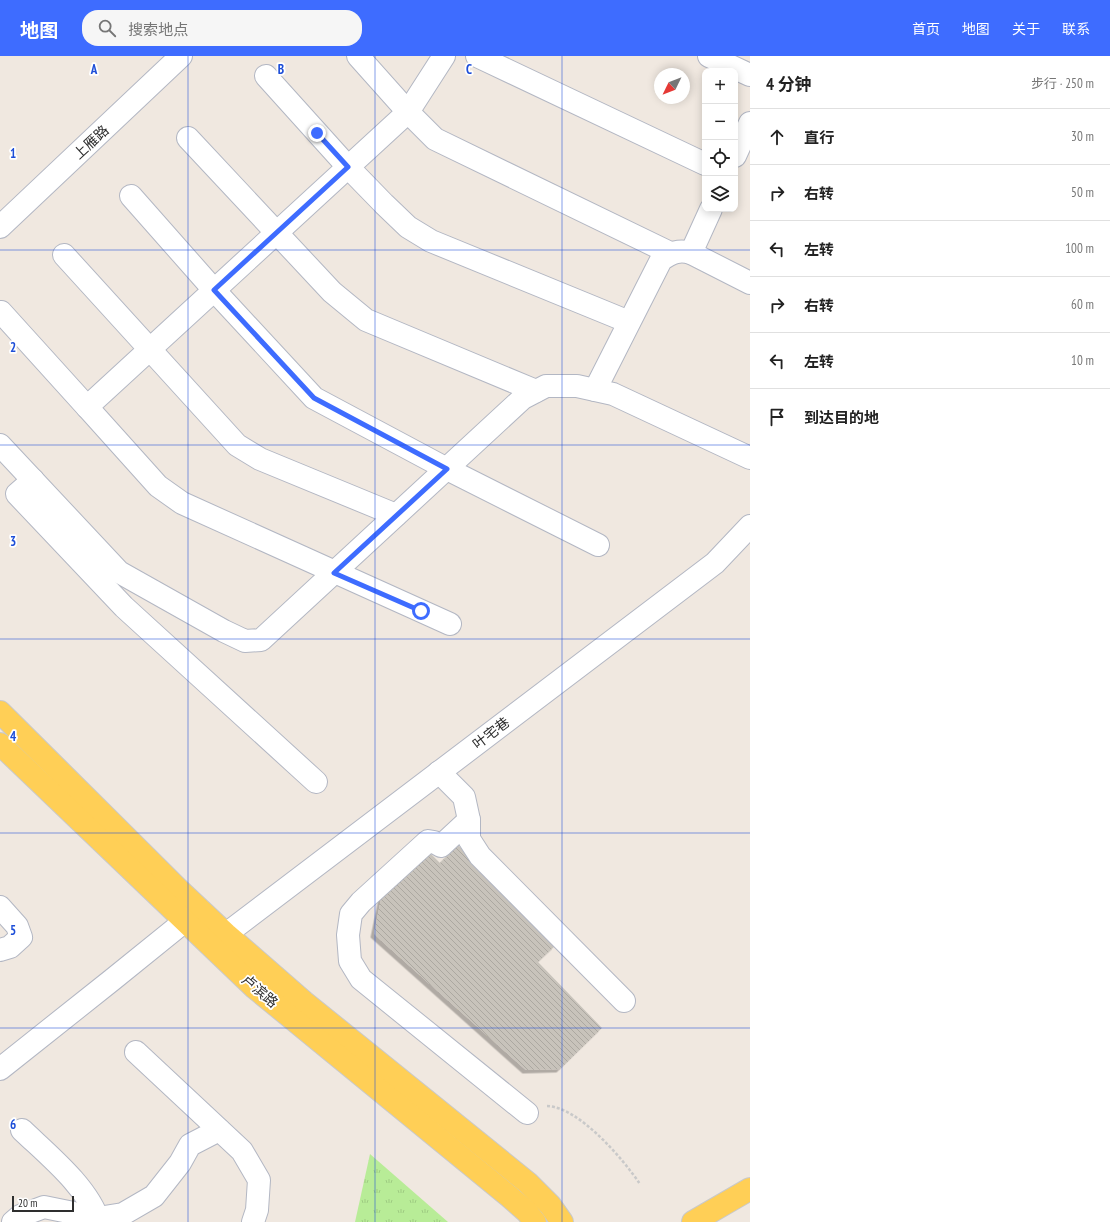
<!DOCTYPE html>
<html lang="zh">
<meta charset="utf-8">
<style>
:root{--surface:#fff;--page:#f6f6f6;--text:#222;--muted:#767676;--line:#e0e0e0;--accent:#3e6cff}
body{margin:0;font-family:"PT Sans Narrow","Noto Sans SC",sans-serif;background:var(--page);color:var(--text)}
.controls{position:absolute;right:12px;top:12px;display:grid;overflow:hidden;border-radius:8px;box-shadow:0 2px 10px #0003}
.controls button{width:36px;height:36px;display:grid;place-items:center;padding:0;border:0;border-bottom:1px solid var(--line);background:var(--surface);color:var(--text);font:20px sans-serif}
.compass{position:absolute;left:654px;top:12px;width:36px;height:36px;border-radius:50%;background:var(--surface);box-shadow:0 2px 10px #0003;rotate:227deg}
.scale{position:absolute;left:12px;bottom:10px;width:62px;box-sizing:border-box;padding-left:4px;border:2px solid #2e2e2e;border-top:0;font-size:11px;line-height:14px;white-space:nowrap;color:#2e2e2e;-webkit-text-stroke:3px #fff;paint-order:stroke}
.stop{position:absolute;width:12px;height:12px;margin:-9px;border:3px solid #3e6cff;border-radius:50%;background:#fff}
.stop.end{background:#3e6cff;border-color:#fff;box-shadow:0 1px 4px #0008}
.list{margin:0;padding:0;list-style:none}
h2{display:flex;justify-content:space-between;align-items:center;height:52px;margin:0;padding:0 16px;font-size:17px}
h2 small{font-size:13px;font-weight:400;color:var(--muted)}
.list li{display:grid;grid-template-columns:26px 1fr auto;gap:12px;align-items:center;box-sizing:border-box;height:56px;padding:0 16px;border-top:1px solid var(--line)}
.list b{display:block;font-size:15px;white-space:nowrap}
.list em{font-size:13px;font-style:normal;color:var(--muted)}
.icon{flex:none;width:22px;height:22px;fill:none;stroke:currentColor;stroke-width:2;stroke-linecap:round;stroke-linejoin:round}
.map{position:relative;flex:none;width:750px;height:1166px;overflow:hidden}
header{display:flex;align-items:center;gap:24px;box-sizing:border-box;height:56px;padding:0 20px;background:var(--accent);color:#fff}
header strong{font-size:19px}
nav{display:flex;gap:22px;margin-inline-start:auto;font-size:14px}
.search{width:280px;height:36px;background:var(--page);display:flex;align-items:center;gap:10px;box-sizing:border-box;padding:0 14px;border-radius:16px;color:var(--muted);font-size:15px}
main{display:flex}
aside{flex:1;background:var(--surface)}
.map>svg:first-child{display:block}
.grass{fill:url(#grass-tufts)}
.building{fill:url(#building-back-hatch);filter:url(#shadow)}
.lines{fill:none;stroke-linecap:round;stroke-linejoin:round}
.minor-casing{stroke:#b3b7c3;stroke-width:24}
.major-casing{stroke:#c9c9c9;stroke-width:24}
.path{stroke:#c9c9c9;stroke-width:2.5;stroke-dasharray:3 2;stroke-linecap:butt}
.minor{stroke:#fff;stroke-width:22}
.major{stroke:#ffcf56;stroke-width:22}
.route{stroke:#3e6cff;stroke-width:5}
.grid{fill:none;stroke:#1d4ed8;stroke-width:1;stroke-opacity:0.55}
.labels{text-anchor:middle;dominant-baseline:central;stroke-width:3.5;stroke-linejoin:round;paint-order:stroke}
.street-label{font-size:14px;fill:#2e2e2e;stroke:#fff}
.grid-label{font-size:13px;text-anchor:middle;font-weight:bold;fill:#1d4ed8;stroke:#fff;stroke-width:3.5;stroke-linejoin:round;paint-order:stroke}
</style>
<header>
<strong>地图</strong>
<div class="search"><svg class="icon" aria-label="search" viewBox="0 0 24 24"><circle cx="10" cy="10" r="6"/><path d="M15 15l6 6"/></svg>搜索地点</div>
<nav><a>首页</a><a>地图</a><a>关于</a><a>联系</a></nav>
</header>
<main>
<div class="map">
<svg width="750" height="1166" viewBox="0 0 750 1166">
<defs>
<pattern id="grass-tufts" width="24" height="20" patternUnits="userSpaceOnUse"><rect width="24" height="20" fill="#b8ec97"/><path d="M3 7l-1-3M5 7V3M7 7l1-3M15 17l-1-3M17 17v-4M19 17l1-3" fill="none" stroke="#9ecb82"/></pattern>
<pattern id="building-back-hatch" width="6" height="6" patternUnits="userSpaceOnUse"><rect width="6" height="6" fill="#c8c3bb"/><path d="M-1 5l2 2M0 0l6 6M5-1l2 2" fill="none" stroke="#aca8a1"/></pattern>
<filter id="shadow"><feDropShadow dx="-3.5" dy="3.5" stdDeviation="0" flood-color="#0004"/></filter>
</defs>
<rect width="100%" height="100%" fill="#f0e8e0"/>
<path class="grass" d="M 370,1098 L 448,1166 L 355,1166 Z"/>
<path class="building" d="M 458,789 L 555,890 L 538,906 L 602,972 L 560,1013 L 526,1014 L 374,878 L 383,834 L 426,793 L 440,807 Z"/>
<g class="lines">
<g class="minor-casing">
<g id="minor">
<path d="M 358,0 L 408,56 L 435,83 L 670,197"/>
<path d="M 444,0 L 408,56 L 87,351 L 158,430 L 182,447 L 450,568"/>
<path d="M 477,0 L 705,108"/>
<path d="M 709,0 L 750,19"/>
<path d="M 266,20 L 348,111 L 384,148 L 408,171 L 431,185 L 629,266"/>
<path d="M 188,82 L 332,236 L 366,264 L 536,335"/>
<path d="M 735,100 L 750,67"/>
<path d="M 131,140 L 214,234 L 314,342 L 447,413 L 598,489"/>
<path d="M 0,171 L 181,0"/>
<path d="M 691,197 L 711,153"/>
<path d="M 64,199 L 237,389 L 260,403 L 396,459"/>
<path d="M 1,256 L 87,351"/>
<path d="M 595,334 L 661,204 C 671,197 679,193 691,197 L 750,227"/>
<path d="M 0,389 L 119,516 L 224,575 L 245,585 L 261,584 L 523,342 L 546,330 L 577,330 L 613,338 L 750,402"/>
<path d="M 33,424 L 17,438 L 124,551 L 316,726"/>
<path d="M 439,716 L 464,741 L 469,764 L 469,783 L 480,800 L 624,945"/>
<path d="M 469,764 L 441,790 L 434,786 L 428,785 L 361,846 L 351,858 L 348,879 L 350,905 L 361,923 L 527,1057"/>
<path d="M 0,851 L 17,870 L 21,881 L 10,891 L 0,894"/>
<path d="M 226,878 L 715,507 L 750,470"/>
<path d="M 136,996 L 242,1095 L 259,1124 L 257,1154 L 253,1166"/>
<path d="M 0,1013 L 112,924 L 185,865"/>
<path d="M 22,1074 C 48,1099 88,1131 99,1166"/>
<path d="M 13,1166 L 20,1160 L 44,1151 L 98,1162 L 123,1158 L 154,1140 L 180,1107 L 190,1089 L 219,1074"/>
</g>
</g>
<g class="major-casing">
<g id="major">
<path d="M 0,656 L 178,833 L 226,878 L 304,946 L 528,1127 L 550,1149 L 562,1166"/>
<path d="M 0,688 L 255,932 L 510,1141 L 527,1156 L 535,1166"/>
<path d="M 693,1166 L 750,1133"/>
</g>
</g>
<path class="path" d="M 547,1050 C 579,1051 623,1103 640,1128"/>
<use href="#minor" class="minor"/>
<use href="#major" class="major"/>
</g>
<g class="lines">
<path class="route" d="M 317,77 L 348,111 L 214,234 L 314,342 L 447,413 L 334,517 L 421,555"/>
</g>
<path class="grid" d="M 188,0 L 188,1166M 375,0 L 375,1166M 562,0 L 562,1166M 0,194 L 750,194M 0,389 L 750,389M 0,583 L 750,583M 0,777 L 750,777M 0,972 L 750,972"/>
<g class="labels">
<g class="street-label">
<text transform="translate(91 86) rotate(-43)">上雁路</text>
<text transform="translate(491 677) rotate(-37)">叶宅巷</text>
<text transform="translate(260 935) rotate(41)">卢滨路</text>
</g>
</g>
<g class="grid-label">
<text x="94" y="18">A</text>
<text x="281" y="18">B</text>
<text x="469" y="18">C</text>
<text x="13" y="102">1</text>
<text x="13" y="296">2</text>
<text x="13" y="490">3</text>
<text x="13" y="685">4</text>
<text x="13" y="879">5</text>
<text x="13" y="1073">6</text>
</g>
</svg>
<div class="controls">
<button>+</button>
<button>−</button>
<button><svg class="icon" aria-label="locate" viewBox="0 0 24 24"><circle cx="12" cy="12" r="6"/><path d="M12 2v4M12 18v4M2 12h4M18 12h4"/></svg></button>
<button><svg class="icon" aria-label="layers" viewBox="0 0 24 24"><path d="M12 4l9 5-9 5-9-5zM3 14l9 5 9-5"/></svg></button>
</div>
<svg class="compass" viewBox="-18 -18 36 36"><path d="M0-13l5 13h-10z" fill="#e53935"/><path d="M0 13l5-13h-10z" fill="#767676"/></svg>
<div class="scale">20 m</div>
<div class="stop" style="left:421px;top:555px"></div>
<div class="stop end" style="left:317px;top:77px"></div>
</div>
<aside>
<h2>4 分钟<small>步行 · 250 m</small></h2>
<ul class="list">
<li><svg class="icon" aria-label="ahead" viewBox="0 0 24 24"><path d="M12 20V5M6 11l6-6 6 6"/></svg><div><b>直行</b></div><em>30 m</em></li>
<li><svg class="icon" aria-label="right" viewBox="0 0 24 24"><path d="M7 20v-9h11M14 6l5 5-5 5"/></svg><div><b>右转</b></div><em>50 m</em></li>
<li><svg class="icon" aria-label="left" viewBox="0 0 24 24"><path d="M17 20v-9H6M10 6l-5 5 5 5"/></svg><div><b>左转</b></div><em>100 m</em></li>
<li><svg class="icon" aria-label="right" viewBox="0 0 24 24"><path d="M7 20v-9h11M14 6l5 5-5 5"/></svg><div><b>右转</b></div><em>60 m</em></li>
<li><svg class="icon" aria-label="left" viewBox="0 0 24 24"><path d="M17 20v-9H6M10 6l-5 5 5 5"/></svg><div><b>左转</b></div><em>10 m</em></li>
<li><svg class="icon" aria-label="arrive" viewBox="0 0 24 24"><path d="M6 21V4h12l-3 4 3 4H6"/></svg><div><b>到达目的地</b></div></li>
</ul>
</aside>
</main>
